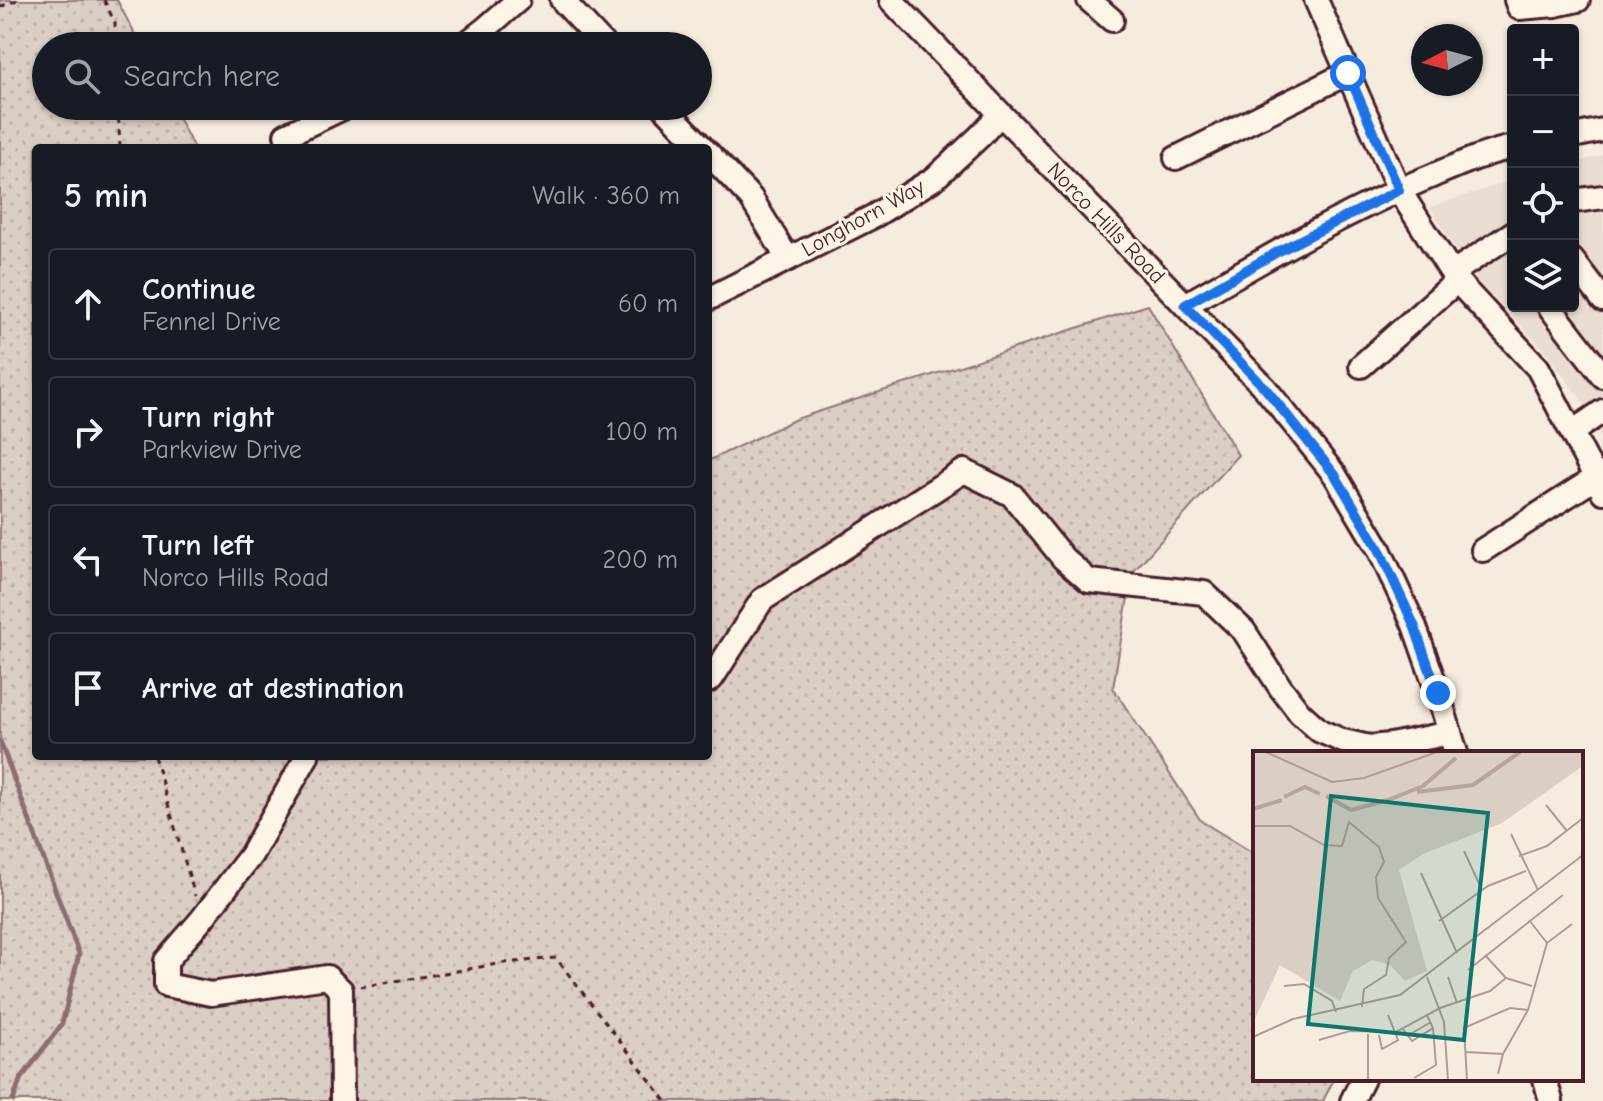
<!DOCTYPE html>
<meta charset="utf-8">
<style>
:root{--surface:#171b24;--page:#20242c;--text:#f1f3f6;--muted:#9ea1a6;--line:#363941}
body{margin:0;font-family:"Comic Neue",sans-serif;background:var(--page);color:var(--text)}
.controls{position:absolute;right:24px;top:24px;display:grid;overflow:hidden;border-radius:8px;box-shadow:0 2px 6px #0004}
.controls button{width:72px;height:72px;display:grid;place-items:center;padding:0;border:0;border-bottom:2px solid var(--line);background:var(--surface);color:var(--text);font:40px sans-serif}
.compass{position:absolute;left:1411px;top:24px;width:72px;height:72px;border-radius:50%;background:var(--surface);box-shadow:0 2px 6px #0004;rotate:264deg}
.stop{position:absolute;width:24px;height:24px;margin:-18px;border:6px solid #1a73e8;border-radius:50%;background:#fff}
.stop.end{background:#1a73e8;border-color:#fff;box-shadow:0 2px 8px #0008}
.list{margin:0;padding:0;list-style:none}
h2{display:flex;justify-content:space-between;align-items:center;height:104px;margin:0;padding:0 32px;font-size:34px}
h2 small{font-size:26px;font-weight:400;color:var(--muted)}
.list li{display:grid;grid-template-columns:52px 1fr auto;gap:24px;align-items:center;box-sizing:border-box;height:112px;margin:0 16px 16px;padding:0 16px;border:2px solid var(--line);border-radius:8px}
.list b{display:block;font-size:30px;white-space:nowrap}
.list p{margin:0;font-size:26px;white-space:nowrap;color:var(--muted)}
.list em{font-size:26px;font-style:normal;color:var(--muted)}
.icon{flex:none;width:44px;height:44px;fill:none;stroke:currentColor;stroke-width:2;stroke-linecap:round;stroke-linejoin:round}
.map{position:relative;flex:none;width:1603px;height:1101px;overflow:hidden}
.search{position:absolute;background:var(--surface);box-shadow:0 2px 6px #0004;left:32px;top:32px;width:680px;height:88px;display:flex;align-items:center;gap:20px;box-sizing:border-box;padding:0 28px;border-radius:44px;color:var(--muted);font-size:30px}
.panel{position:absolute;background:var(--surface);box-shadow:0 2px 6px #0004;left:32px;top:144px;width:680px;height:616px;border-radius:8px}
.map>svg:first-child{display:block}
.built{fill:#e8ddd0}
.green{fill:url(#green-dots);stroke:#927678;stroke-width:2}
.lines{fill:none;stroke-linecap:round;stroke-linejoin:round}
.stream{stroke:#8c6e70;stroke-width:5}
.minor-casing{stroke:#4a1f2b;stroke-width:28}
.path{stroke:#4a1f2b;stroke-width:3;stroke-dasharray:6 6;stroke-linecap:butt}
.minor{stroke:#fcf5e5;stroke-width:22}
.route{stroke:#1a73e8;stroke-width:10}
.labels{text-anchor:middle;dominant-baseline:central;stroke-width:6;stroke-linejoin:round;paint-order:stroke}
.street-label{font-size:22px;fill:#4a1f2b;stroke:#fcf5e5}
.inset-river{fill:none;stroke:#b8a39e;stroke-width:4}
.inset-road{fill:none;stroke:#b19a96;stroke-width:2}
.view{fill:#0f766e;fill-opacity:0.15;stroke:#0f766e;stroke-width:4}
.inset-edge{fill:none;stroke:#4a1f2b;stroke-width:4}
</style>
<div class="map">
<svg width="1603" height="1101" viewBox="0 0 1603 1101">
<defs>
<pattern id="green-dots" width="8" height="8" patternUnits="userSpaceOnUse" patternTransform="scale(2)"><rect width="8" height="8" fill="#dbcec4"/><path d="M2 2h.1M6 6h.1" fill="none" stroke="#bdb0a9" stroke-width="1.8" stroke-linecap="round"/></pattern>
</defs>
<rect width="100%" height="100%" fill="#f5ecde"/>
<filter id="ink" filterUnits="userSpaceOnUse"><feTurbulence type="fractalNoise" baseFrequency=".0125" numOctaves="2"/><feDisplacementMap in="SourceGraphic" scale="16" xChannelSelector="R" yChannelSelector="G"/><feConvolveMatrix kernelMatrix="1 2 1 2 8 2 1 2 1" color-interpolation-filters="sRGB"/></filter>
<g filter="url(#ink)">
<path class="built" d="M 1603,155 L 1603,440 L 1588,409 L 1544,349 L 1471,274 L 1430,207 L 1513,180 L 1513,306 L 1573,306 L 1573,163 Z"/>
<path class="green" d="M 0,0 L 117,0 L 141,46 L 46,46 L 46,106 L 172,106 L 194,148 L 36,148 L 36,756 L 708,756 L 708,461 L 796,419 L 1148,305 L 1238,455 L 1132,573 L 1113,688 L 1201,821 L 1255,854 L 1255,1079 L 1334,1079 L 1323,1101 L 0,1101 Z"/>
<g class="lines">
<path class="stream" d="M 0,741 L 79,954 L 62,1024 L 20,1080 L 13,1101"/>
<g class="minor-casing">
<g id="minor">
<path d="M 562,0 L 605,46"/>
<path d="M 891,0 L 1265,388 L 1335,475 L 1379,549 L 1414,625 L 1438,693 L 1456,753"/>
<path d="M 1089,0 L 1112,20"/>
<path d="M 1316,0 L 1399,190 L 1457,281 L 1538,368 L 1603,492"/>
<path d="M 1516,0 L 1519,8 L 1555,5 L 1578,0"/>
<path d="M 463,46 L 485,29 L 518,0"/>
<path d="M 663,106 L 703,148"/>
<path d="M 286,135 L 347,106"/>
<path d="M 1573,136 L 1603,130"/>
<path d="M 708,153 L 751,198 L 788,259"/>
<path d="M 1176,158 L 1348,73"/>
<path d="M 1573,201 L 1603,197"/>
<path d="M 1573,261 L 1603,300"/>
<path d="M 1452,273 L 1513,233"/>
<path d="M 708,299 L 874,216 L 935,178 L 980,136 L 1000,114"/>
<path d="M 1185,305 C 1265,259 1346,211 1432,176 C 1458,165 1484,153 1513,147"/>
<path d="M 1549,306 L 1603,376"/>
<path d="M 1361,366 L 1457,281"/>
<path d="M 1572,432 L 1603,411"/>
<path d="M 1483,550 L 1603,473"/>
<path d="M 708,681 L 712,678 L 762,600 L 964,471 L 1012,495 L 1063,558 L 1089,581 L 1204,593 L 1244,631 L 1280,687 L 1300,713 L 1320,731 L 1343,741 L 1369,747 L 1391,745 L 1450,733"/>
<path d="M 307,756 L 251,855 L 202,919 L 166,961 L 166,985 L 211,994 L 327,977 L 341,990 L 342,1101"/>
<path d="M 1545,1079 L 1551,1101"/>
<path d="M 1352,1101 L 1363,1079"/>
</g>
</g>
<g class="path">
<path d="M 104,0 L 115,23 L 116,46"/>
<path d="M 0,7 L 17,0"/>
<path d="M 118,106 L 120,148"/>
<path d="M 1573,235 L 1579,242"/>
<path d="M 154,756 L 195,896"/>
<path d="M 360,987 L 504,963 L 556,958 L 666,1101"/>
</g>
<use href="#minor" class="minor"/>
</g>
</g>
<g class="lines" filter="url(#ink)">
<path class="route" d="M 1348,73 L 1399,190 L 1279,251 L 1185,305 L 1265,388 L 1335,475 L 1379,549 L 1414,625 L 1438,693"/>
</g>
<g class="labels">
<g class="street-label">
<text transform="translate(863 218) rotate(-29)">Longhorn Way</text>
<text transform="translate(1106 223) rotate(46)">Norco Hills Road</text>
</g>
</g>
<g transform="translate(1253 751)">
<rect width="330" height="330" fill="#f5ecde"/>
<path d="M 0,1 L 330,1 L 330,15 L 249,72 L 170,103 L 146,119 L 174,220 L 152,230 L 137,214 L 120,209 L 100,220 L 87,250 L 27,214 L 0,272 Z" fill="#dbcec4"/>
<path class="inset-river" d="M 164,41 L 220,34 L 267,1M 73,45 L 98,59 L 135,49 L 170,35 L 203,7M 31,46 L 52,36 L 67,43M 0,58 L 29,49"/>
<path class="inset-road" d="M 13,1 L 79,31 L 111,27 L 184,1M 293,54 L 314,80M 0,75 L 37,75 L 71,94 L 89,95 L 96,71 L 126,96 L 131,111 L 123,126 L 125,147 L 153,191 L 136,207 L 133,224 L 111,238 L 109,256M 258,83 L 285,139M 211,100 L 229,139M 266,105 L 294,95 L 330,67M 168,122 L 204,202M 276,169 L 294,192M 186,170 L 235,135 L 273,120M 232,204 L 253,227 L 279,235M 215,219 L 310,144M 174,226 L 191,271 L 195,329M 195,226 L 204,252M 31,235 L 51,233 L 79,250 L 83,261M 150,278 L 159,290 L 180,277 L 174,264M 115,283 L 115,329M 126,284 L 129,298 L 145,289 L 135,264M 154,285 L 178,271M 0,286 L 40,268 L 147,244 L 330,104M 66,289 L 97,280 L 143,281 L 187,257 L 237,240 L 253,227M 213,301 L 250,303M 245,323 L 250,303 L 275,259 L 294,192 L 319,173M 161,327 L 183,314 L 180,277M 214,329 L 211,277 L 257,257 L 275,259"/>
<path class="view" d="M 78,45 L 235,62 L 211,289 L 55,273 Z"/>
<rect width="330" height="330" class="inset-edge"/>
</g>
</svg>
<div class="controls">
<button>+</button>
<button>−</button>
<button><svg class="icon" aria-label="locate" viewBox="0 0 24 24"><circle cx="12" cy="12" r="6"/><path d="M12 2v4M12 18v4M2 12h4M18 12h4"/></svg></button>
<button><svg class="icon" aria-label="layers" viewBox="0 0 24 24"><path d="M12 4l9 5-9 5-9-5zM3 14l9 5 9-5"/></svg></button>
</div>
<svg class="compass" viewBox="-18 -18 36 36"><path d="M0-13l5 13h-10z" fill="#e53935"/><path d="M0 13l5-13h-10z" fill="#9ea1a6"/></svg>
<div class="stop" style="left:1348px;top:73px"></div>
<div class="stop end" style="left:1438px;top:693px"></div>
<div class="search"><svg class="icon" aria-label="search" viewBox="0 0 24 24"><circle cx="10" cy="10" r="6"/><path d="M15 15l6 6"/></svg>Search here</div>
<section class="panel">
<h2>5 min<small>Walk · 360 m</small></h2>
<ul class="list">
<li><svg class="icon" aria-label="ahead" viewBox="0 0 24 24"><path d="M12 20V5M6 11l6-6 6 6"/></svg><div><b>Continue</b><p>Fennel Drive</p></div><em>60 m</em></li>
<li><svg class="icon" aria-label="right" viewBox="0 0 24 24"><path d="M7 20v-9h11M14 6l5 5-5 5"/></svg><div><b>Turn right</b><p>Parkview Drive</p></div><em>100 m</em></li>
<li><svg class="icon" aria-label="left" viewBox="0 0 24 24"><path d="M17 20v-9H6M10 6l-5 5 5 5"/></svg><div><b>Turn left</b><p>Norco Hills Road</p></div><em>200 m</em></li>
<li><svg class="icon" aria-label="arrive" viewBox="0 0 24 24"><path d="M6 21V4h12l-3 4 3 4H6"/></svg><div><b>Arrive at destination</b></div></li>
</ul>
</section>
</div>
